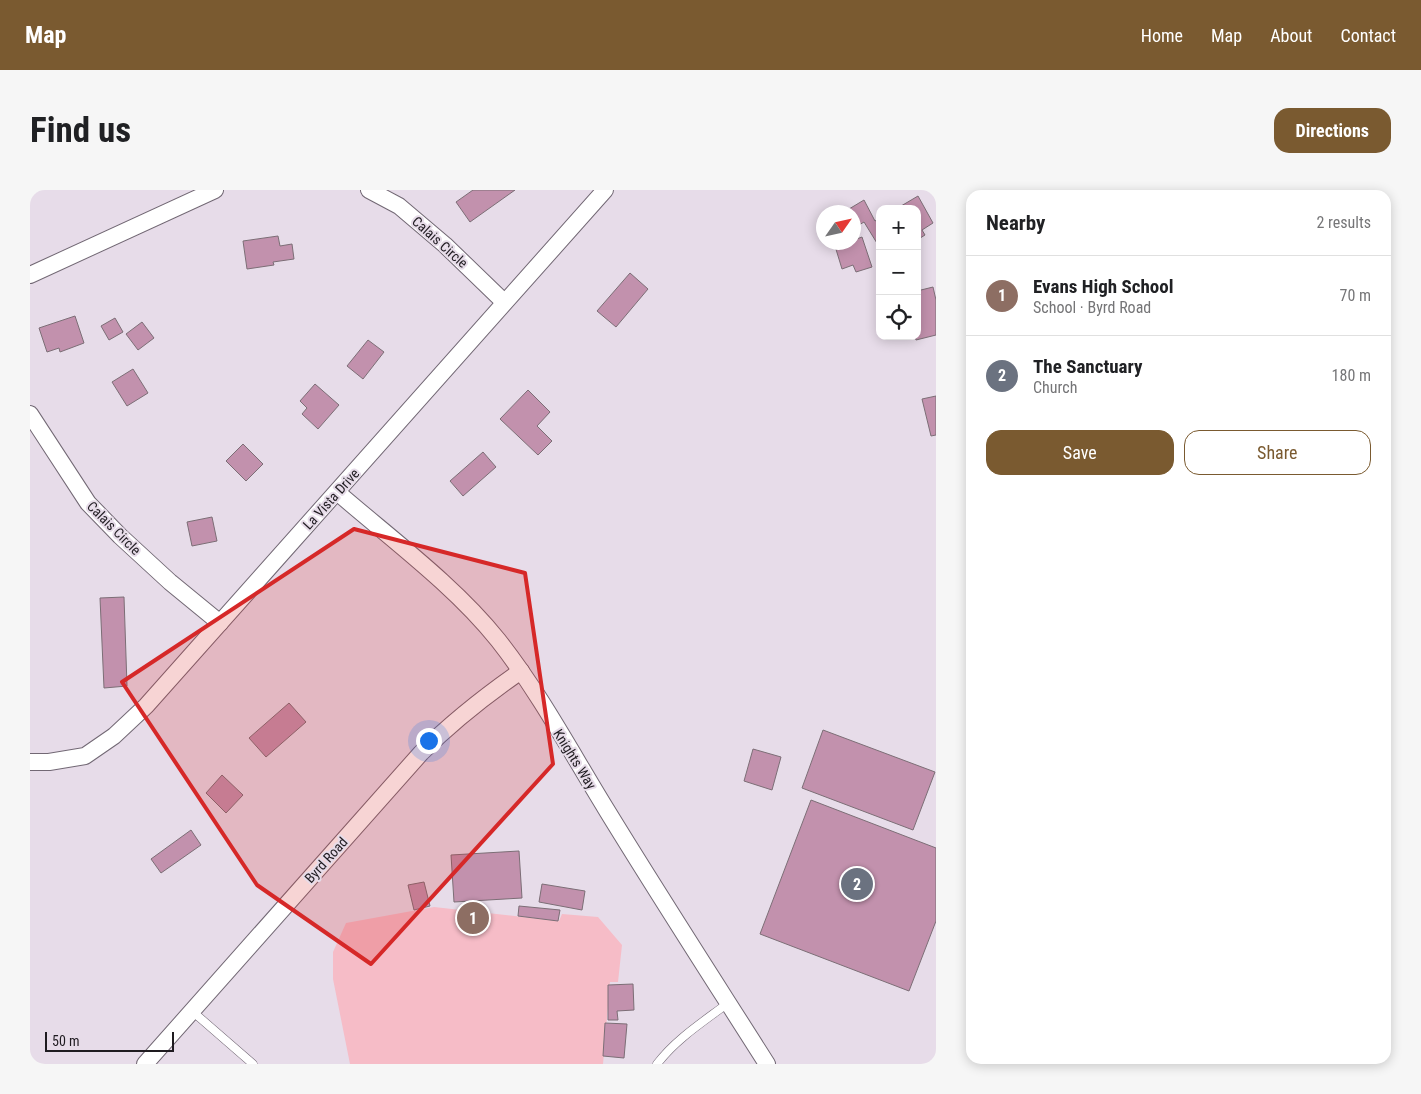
<!DOCTYPE html>
<meta charset="utf-8">
<style>
:root{--surface:#fff;--page:#f6f6f6;--text:#202124;--muted:#757577;--line:#e0e0e0;--accent:#7a5a30}
body{margin:0;font-family:"Roboto Condensed",sans-serif;background:var(--page);color:var(--text)}
.controls{position:absolute;right:15px;top:15px;display:grid;overflow:hidden;border-radius:10px;box-shadow:0 2px 12px #0003}
.controls button{width:45px;height:45px;display:grid;place-items:center;padding:0;border:0;border-bottom:1px solid var(--line);background:var(--surface);color:var(--text);font:25px sans-serif}
.compass{position:absolute;left:786px;top:15px;width:45px;height:45px;border-radius:50%;background:var(--surface);box-shadow:0 2px 12px #0003;rotate:56deg}
.scale{position:absolute;left:15px;bottom:12px;width:129px;box-sizing:border-box;padding-left:5px;border:2px solid #1f1b20;border-top:0;font-size:14px;line-height:18px;white-space:nowrap;color:#1f1b20;-webkit-text-stroke:4px #e7dce9;paint-order:stroke}
.you{position:absolute;left:398px;top:550px;width:18px;height:18px;margin:-12px;border:4px solid #fff;border-radius:50%;background:#1a73e8;box-shadow:0 0 0 8px #1a73e833}
.badge{display:grid;place-items:center;width:32px;height:32px;border-radius:50%;background:var(--accent);color:#fff;font-size:16px;font-weight:700}
.pin{position:absolute;translate:-50% -50%;border:2px solid #fff;box-shadow:0 1px 5px #0006}
.list{margin:0;padding:0;list-style:none}
h2{display:flex;justify-content:space-between;align-items:center;height:65px;margin:0;padding:0 20px;font-size:21px}
h2 small{font-size:16px;font-weight:400;color:var(--muted)}
.list li{display:grid;grid-template-columns:32px 1fr auto;gap:15px;align-items:center;box-sizing:border-box;height:80px;padding:0 20px;border-top:1px solid var(--line)}
.list b{display:block;font-size:19px;white-space:nowrap}
.list p{margin:0;font-size:16px;white-space:nowrap;color:var(--muted)}
.list em{font-size:16px;font-style:normal;color:var(--muted)}
.actions{display:flex;gap:10px;padding:15px 20px}
.actions a{flex:1;padding:11px 0;border:1px solid var(--accent);border-radius:15px;text-align:center;font-size:18px;color:var(--accent)}
.actions .main{background:var(--accent);color:#fff}
.icon{flex:none;width:28px;height:28px;fill:none;stroke:currentColor;stroke-width:2;stroke-linecap:round;stroke-linejoin:round}
.map{position:relative;flex:none;width:906px;height:874px;overflow:hidden;border-radius:15px}
header{display:flex;align-items:center;gap:30px;box-sizing:border-box;height:70px;padding:0 25px;background:var(--accent);color:#fff}
header strong{font-size:24px}
nav{display:flex;gap:28px;margin-inline-start:auto;font-size:18px}
.intro{display:flex;align-items:center;justify-content:space-between;box-sizing:border-box;height:120px;padding:0 30px}
h1{margin:0;font-size:35px}
.button{padding:12px 22px;border-radius:15px;background:var(--accent);color:#fff;font-size:18px;font-weight:700}
main{display:flex;gap:30px;padding:0 30px}
aside{flex:1;background:var(--surface);border-radius:15px;box-shadow:0 2px 12px #0003}
.map>svg:first-child{display:block}
.green{fill:#f6bcc7}
.building{fill:#c291ad;stroke:#7c6e76}
.lines{fill:none;stroke-linecap:round;stroke-linejoin:round}
.service-casing{stroke:#726874;stroke-width:9}
.minor-casing{stroke:#726874;stroke-width:18}
.service{stroke:#fff;stroke-width:8}
.minor{stroke:#fff;stroke-width:16}
.marked{fill:#d62828;fill-opacity:0.2;stroke:#d62828;stroke-width:4;stroke-linejoin:round}
.labels{text-anchor:middle;dominant-baseline:central;stroke-width:4;stroke-linejoin:round;paint-order:stroke}
.street-label{font-size:14px;fill:#1f1b20;stroke:#e7dce9}
</style>
<header>
<strong>Map</strong>
<nav><a>Home</a><a>Map</a><a>About</a><a>Contact</a></nav>
</header>
<div class="intro"><h1>Find us</h1><a class="button">Directions</a></div>
<main>
<div class="map">
<svg width="906" height="874" viewBox="0 0 906 874">
<rect width="100%" height="100%" fill="#e7dce9"/>
<path class="green" d="M 404,717 L 529,731 L 532,724 L 568,727 L 592,755 L 588,792 L 580,792 L 573,874 L 320,874 L 303,789 L 303,762 L 316,733 Z"/>
<g class="building">
<path d="M 443,0 L 485,0 L 440,32 L 426,12 Z"/>
<path d="M 888,6 L 903,33 L 892,40 L 895,45 L 887,50 L 887,19 L 866,19 Z"/>
<path d="M 834,10 L 845,31 L 850,28 L 850,58 L 834,32 L 824,38 L 824,22 L 814,22 Z"/>
<path d="M 248,46 L 250,56 L 262,54 L 264,69 L 243,72 L 244,75 L 217,79 L 213,51 Z"/>
<path d="M 832,47 L 842,77 L 826,82 L 823,75 L 812,79 L 805,56 L 815,52 L 824,52 L 824,50 Z"/>
<path d="M 600,83 L 618,99 L 586,137 L 567,121 Z"/>
<path d="M 903,97 L 906,110 L 906,145 L 886,150 L 885,146 L 887,146 L 887,101 Z"/>
<path d="M 45,126 L 54,153 L 30,162 L 29,158 L 17,162 L 9,138 Z"/>
<path d="M 85,128 L 93,142 L 79,150 L 71,136 Z"/>
<path d="M 112,132 L 124,148 L 108,160 L 96,144 Z"/>
<path d="M 338,150 L 354,162 L 333,189 L 317,176 Z"/>
<path d="M 103,179 L 118,203 L 97,216 L 82,192 Z"/>
<path d="M 285,194 L 309,215 L 288,239 L 272,224 L 277,218 L 270,211 Z"/>
<path d="M 498,200 L 520,222 L 507,236 L 522,251 L 508,265 L 470,229 Z"/>
<path d="M 906,206 L 906,245 L 901,246 L 892,209 Z"/>
<path d="M 213,254 L 233,274 L 216,291 L 196,271 Z"/>
<path d="M 453,262 L 466,277 L 433,306 L 420,291 Z"/>
<path d="M 182,327 L 187,351 L 162,356 L 157,332 Z"/>
<path d="M 94,407 L 97,496 L 74,498 L 70,408 Z"/>
<path d="M 259,513 L 276,532 L 236,567 L 219,548 Z"/>
<path d="M 793,540 L 905,582 L 883,640 L 772,598 Z"/>
<path d="M 723,559 L 751,567 L 742,600 L 714,591 Z"/>
<path d="M 192,585 L 213,605 L 196,623 L 176,603 Z"/>
<path d="M 781,610 L 906,658 L 906,731 L 879,801 L 730,744 Z"/>
<path d="M 161,640 L 171,655 L 131,683 L 121,669 Z"/>
<path d="M 489,661 L 492,708 L 424,712 L 421,665 Z"/>
<path d="M 394,692 L 400,716 L 384,720 L 378,695 Z"/>
<path d="M 512,694 L 555,701 L 552,720 L 509,712 Z"/>
<path d="M 489,716 L 530,720 L 528,731 L 488,726 Z"/>
<path d="M 603,794 L 604,820 L 587,821 L 588,830 L 578,830 L 578,795 Z"/>
<path d="M 575,833 L 597,834 L 594,868 L 573,866 Z"/>
</g>
<g class="lines">
<g class="service-casing">
<g id="service">
<path d="M 162,821 L 223,874"/>
<path d="M 627,874 C 646,849 673,832 698,813"/>
</g>
</g>
<g class="minor-casing">
<g id="minor">
<path d="M 339,0 L 369,16 L 415,55 L 474,112"/>
<path d="M 0,85 L 185,0"/>
<path d="M 0,224 L 58,313 L 90,346 L 140,392 L 190,433"/>
<path d="M 307,302 C 360,348 425,396 468,450 C 509,502 541,562 576,619 C 628,704 683,789 737,874"/>
<path d="M 0,572 L 19,572 L 55,566 L 84,546 L 116,516 L 575,0"/>
<path d="M 115,874 L 391,563 C 422,532 455,506 491,481"/>
</g>
</g>
<use href="#service" class="service"/>
<use href="#minor" class="minor"/>
</g>
<path class="marked" d="M 324,339 L 495,383 L 523,574 L 341,774 L 227,695 L 92,492 Z"/>
<g class="labels">
<g class="street-label">
<text transform="translate(410 52) rotate(42)">Calais Circle</text>
<text transform="translate(301 309) rotate(-48)">La Vista Drive</text>
<text transform="translate(84 338) rotate(45)">Calais Circle</text>
<text transform="translate(545 569) rotate(58)">Knights Way</text>
<text transform="translate(296 670) rotate(-48)">Byrd Road</text>
</g>
</g>
</svg>
<div class="controls">
<button>+</button>
<button>−</button>
<button><svg class="icon" aria-label="locate" viewBox="0 0 24 24"><circle cx="12" cy="12" r="6"/><path d="M12 2v4M12 18v4M2 12h4M18 12h4"/></svg></button>
</div>
<svg class="compass" viewBox="-18 -18 36 36"><path d="M0-13l5 13h-10z" fill="#e53935"/><path d="M0 13l5-13h-10z" fill="#757577"/></svg>
<div class="scale">50 m</div>
<div class="you"></div>
<div class="pin badge" style="left:443px;top:728px;background:#8d6e63">1</div>
<div class="pin badge" style="left:827px;top:694px;background:#6b7280">2</div>
</div>
<aside>
<h2>Nearby<small>2 results</small></h2>
<ul class="list">
<li><span class="badge" style="background:#8d6e63">1</span><div><b>Evans High School</b><p>School · Byrd Road</p></div><em>70 m</em></li>
<li><span class="badge" style="background:#6b7280">2</span><div><b>The Sanctuary</b><p>Church</p></div><em>180 m</em></li>
</ul>
<div class="actions"><a class="main">Save</a><a>Share</a></div>
</aside>
</main>
